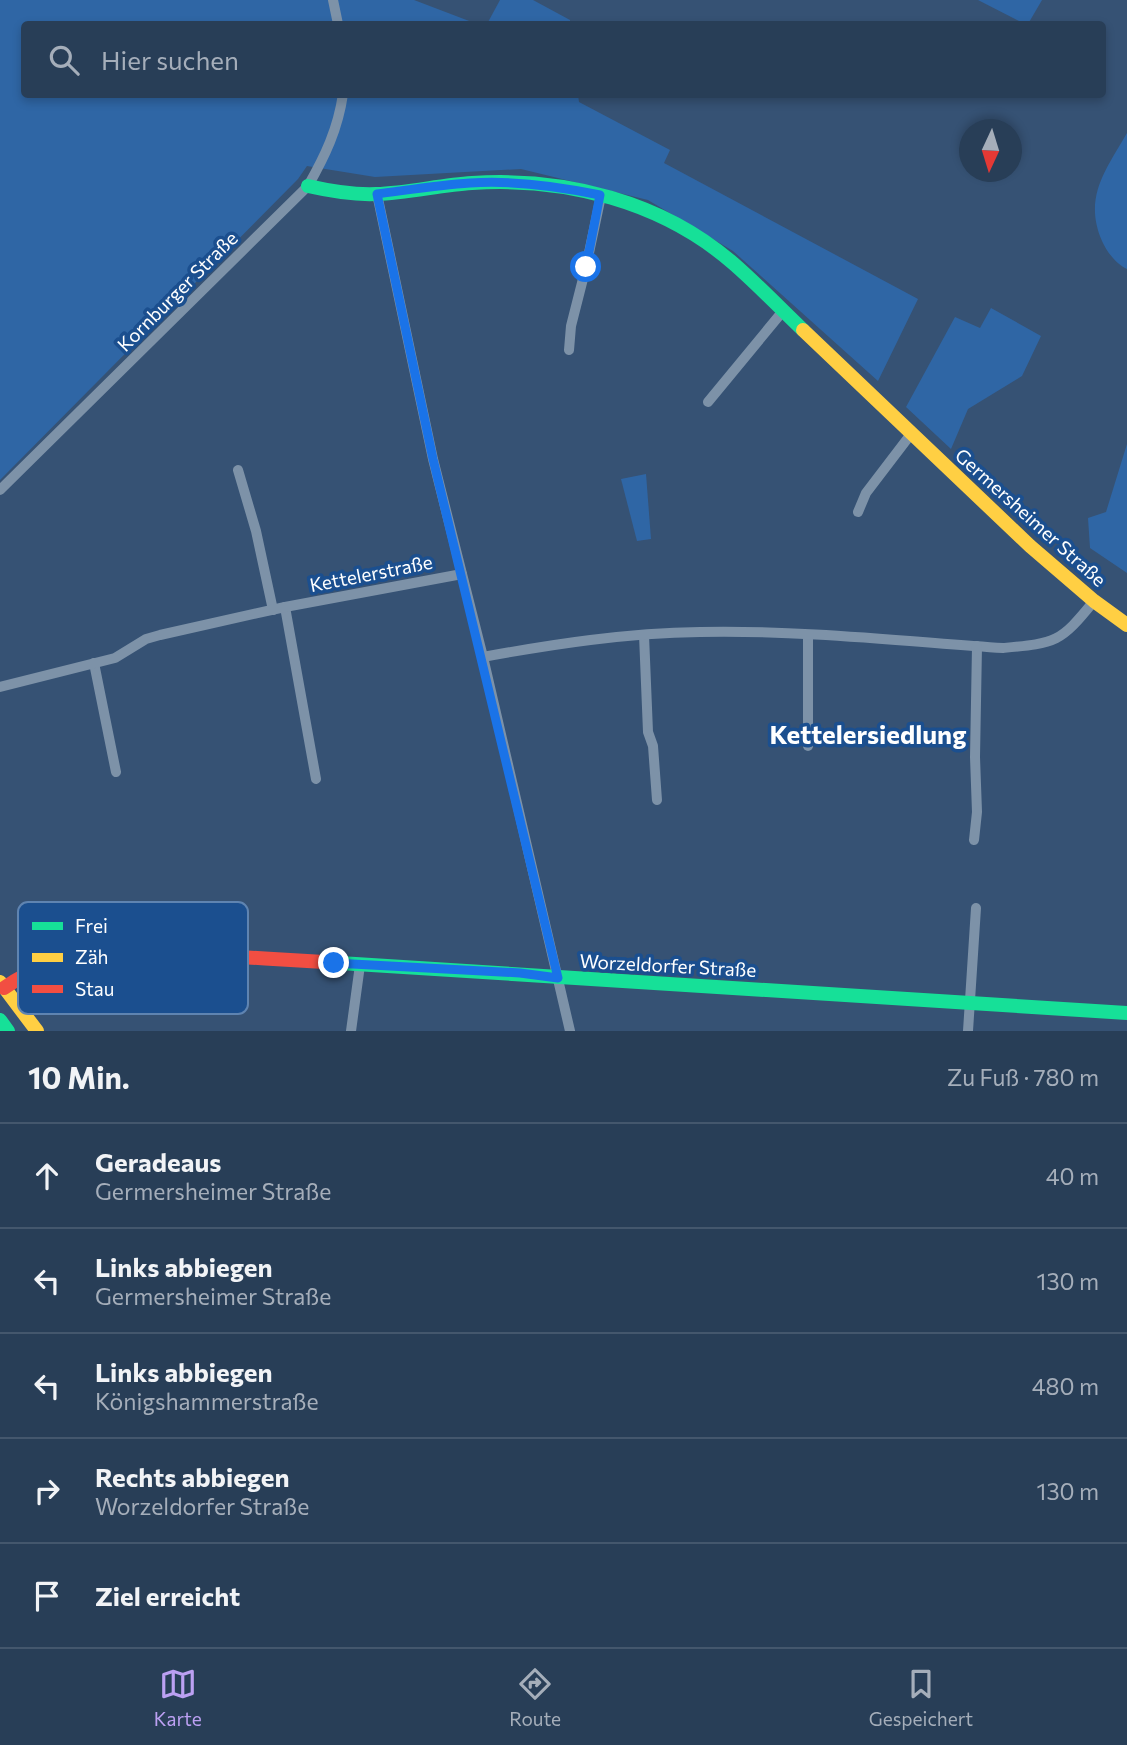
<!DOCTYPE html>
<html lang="de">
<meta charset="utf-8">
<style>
:root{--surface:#283e57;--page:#344961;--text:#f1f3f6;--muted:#a5aeba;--line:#44576d;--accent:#bca0f2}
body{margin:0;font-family:Commissioner,sans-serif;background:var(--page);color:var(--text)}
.compass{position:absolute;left:959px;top:119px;width:63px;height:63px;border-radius:50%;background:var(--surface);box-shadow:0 4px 10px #0003;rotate:184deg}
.stop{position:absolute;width:21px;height:21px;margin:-16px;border:5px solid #1a73e8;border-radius:50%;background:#fff}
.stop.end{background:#1a73e8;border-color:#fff;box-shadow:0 2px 7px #0008}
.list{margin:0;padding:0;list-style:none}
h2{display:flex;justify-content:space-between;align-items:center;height:91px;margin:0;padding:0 28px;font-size:30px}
h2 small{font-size:23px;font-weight:400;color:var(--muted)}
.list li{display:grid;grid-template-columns:46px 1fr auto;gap:21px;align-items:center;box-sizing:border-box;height:105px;padding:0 28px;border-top:2px solid var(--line)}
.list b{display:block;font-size:26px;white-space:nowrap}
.list p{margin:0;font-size:23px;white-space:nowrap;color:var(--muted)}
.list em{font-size:23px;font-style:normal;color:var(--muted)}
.icon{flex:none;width:38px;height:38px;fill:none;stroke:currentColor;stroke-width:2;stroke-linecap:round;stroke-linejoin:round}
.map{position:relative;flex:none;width:1127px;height:1031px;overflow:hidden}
.search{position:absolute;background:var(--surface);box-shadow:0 4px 10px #0003;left:21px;right:21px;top:21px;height:77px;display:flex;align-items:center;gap:18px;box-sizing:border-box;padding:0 24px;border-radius:7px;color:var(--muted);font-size:26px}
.sheet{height:616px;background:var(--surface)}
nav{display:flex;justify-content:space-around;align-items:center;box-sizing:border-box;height:98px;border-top:2px solid var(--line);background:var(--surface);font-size:19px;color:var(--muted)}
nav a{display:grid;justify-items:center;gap:4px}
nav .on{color:var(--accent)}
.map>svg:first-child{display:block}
.green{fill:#2f66a5}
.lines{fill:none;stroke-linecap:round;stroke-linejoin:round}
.street{stroke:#7d92a8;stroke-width:10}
.fast{stroke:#16e098;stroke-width:14}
.slow{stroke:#ffcf43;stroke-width:14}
.jam{stroke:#f24e42;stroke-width:14}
.route{stroke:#1a73e8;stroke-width:9}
.labels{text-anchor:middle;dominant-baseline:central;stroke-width:7;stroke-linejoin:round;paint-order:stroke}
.street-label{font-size:19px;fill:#fff;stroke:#1b4f8f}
.district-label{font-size:26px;font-weight:bold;fill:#fff;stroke:#1b4f8f}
.key{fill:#1b4f8f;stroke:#5f84b1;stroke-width:2}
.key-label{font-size:19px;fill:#fff}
</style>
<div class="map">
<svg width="1127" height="1031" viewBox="0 0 1127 1031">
<rect width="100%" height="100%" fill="#365274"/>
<g class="green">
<path d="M 0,0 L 414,0 L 477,24 L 24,24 L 24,94 L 578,95 L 579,102 L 670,150 L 664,163 L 918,299 L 878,381 L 733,251 L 648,200 L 521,169 L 375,177 L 307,166 L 298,179 L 0,480 Z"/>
<path d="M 500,0 L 533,0 L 570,20 L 570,24 L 487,24 Z"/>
<path d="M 978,0 L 1042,0 L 1028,24 L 1025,24 Z"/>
<path d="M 1127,133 L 1127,269 C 1116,264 1107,252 1102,241 C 1083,197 1106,170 1127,133 Z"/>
<path d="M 991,308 L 1041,336 L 1022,376 L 968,409 L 951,449 L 906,407 L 955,317 L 980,328 Z"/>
<path d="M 1127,444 L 1127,573 L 1090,548 L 1088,518 L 1106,512 Z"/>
<path d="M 646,474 L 651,539 L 637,541 L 621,479 Z"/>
</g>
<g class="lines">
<g class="street">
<path d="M 333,0 L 338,24"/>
<path d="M 377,194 L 433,459 L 483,657 L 570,1031"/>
<path d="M 569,350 L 571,326 L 586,267 L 601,196"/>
<path d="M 708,402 L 783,311"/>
<path d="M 238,470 L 256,531 L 273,610"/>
<path d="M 0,490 L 308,186 C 325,156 338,129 343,94"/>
<path d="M 858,512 L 866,493 L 911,434"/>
<path d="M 285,607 L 316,779"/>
<path d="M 644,635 L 648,732 L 653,746 L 657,800"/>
<path d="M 808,635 L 808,746"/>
<path d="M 483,657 C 554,644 626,633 700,632 C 800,630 902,641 1003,648 C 1056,643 1060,643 1094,601"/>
<path d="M 94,663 L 116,772"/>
<path d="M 0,687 L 115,658 L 146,639 L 160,635 L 285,607 L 462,574"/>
<path d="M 974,840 L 977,812 L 975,757 L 977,646"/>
<path d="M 351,1031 L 360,965"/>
<path d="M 968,1031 L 976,908"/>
</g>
<g class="fast">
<path d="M 308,186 C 330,191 353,195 376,194 C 408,193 440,185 472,183 C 565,177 662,201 734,264 C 758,285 780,308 803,330"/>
<path d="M 324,962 L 1127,1013"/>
<path d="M 0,1020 L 8,1031"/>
</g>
<g class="slow">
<path d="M 803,330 L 1030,546 L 1094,601 L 1127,625"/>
<path d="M 0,982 L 37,1031"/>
</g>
<path class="jam" d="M 4,988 C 65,945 135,951 206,955 C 245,957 285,960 324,962"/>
</g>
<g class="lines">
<path class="route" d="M 334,963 L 520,973 L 558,978 L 433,459 L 377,194 C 408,190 439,185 470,183 C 514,180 557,186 600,195 L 586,267"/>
</g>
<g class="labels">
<g class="street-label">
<text transform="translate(177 291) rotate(-45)">Kornburger Straße</text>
<text transform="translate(1031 517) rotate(42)">Germersheimer Straße</text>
<text transform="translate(371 573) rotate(-11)">Kettelerstraße</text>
<text transform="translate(668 965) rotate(3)">Worzeldorfer Straße</text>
</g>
<g class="district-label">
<text x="868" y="733">Kettelersiedlung</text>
</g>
</g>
<rect x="18" y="902" width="230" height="112" rx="10" class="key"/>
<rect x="32" y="922" width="31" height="8" fill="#16e098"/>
<rect x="32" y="953" width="31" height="9" fill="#ffcf43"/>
<rect x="32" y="985" width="31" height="8" fill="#f24e42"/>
<g class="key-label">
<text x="75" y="933">Frei</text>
<text x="75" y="964">Zäh</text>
<text x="75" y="996">Stau</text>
</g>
</svg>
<svg class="compass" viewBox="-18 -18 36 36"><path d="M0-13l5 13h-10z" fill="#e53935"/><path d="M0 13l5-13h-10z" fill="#a5aeba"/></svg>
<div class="stop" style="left:586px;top:267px"></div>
<div class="stop end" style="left:334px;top:963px"></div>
<div class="search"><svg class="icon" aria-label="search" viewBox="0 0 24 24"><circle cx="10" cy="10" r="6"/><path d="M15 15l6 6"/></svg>Hier suchen</div>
</div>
<section class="sheet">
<h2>10 Min.<small>Zu Fuß · 780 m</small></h2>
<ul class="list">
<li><svg class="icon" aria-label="ahead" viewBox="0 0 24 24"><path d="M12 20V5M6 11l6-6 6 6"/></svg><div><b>Geradeaus</b><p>Germersheimer Straße</p></div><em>40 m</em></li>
<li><svg class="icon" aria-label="left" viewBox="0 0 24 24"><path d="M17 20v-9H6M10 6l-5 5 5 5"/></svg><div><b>Links abbiegen</b><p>Germersheimer Straße</p></div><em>130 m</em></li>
<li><svg class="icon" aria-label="left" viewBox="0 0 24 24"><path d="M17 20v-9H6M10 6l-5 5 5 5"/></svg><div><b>Links abbiegen</b><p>Königshammerstraße</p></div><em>480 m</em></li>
<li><svg class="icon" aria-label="right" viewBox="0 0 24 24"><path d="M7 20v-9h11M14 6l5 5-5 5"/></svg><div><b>Rechts abbiegen</b><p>Worzeldorfer Straße</p></div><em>130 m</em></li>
<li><svg class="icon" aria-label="arrive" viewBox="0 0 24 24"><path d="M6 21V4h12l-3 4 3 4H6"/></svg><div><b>Ziel erreicht</b></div></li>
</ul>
</section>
<nav>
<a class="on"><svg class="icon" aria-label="map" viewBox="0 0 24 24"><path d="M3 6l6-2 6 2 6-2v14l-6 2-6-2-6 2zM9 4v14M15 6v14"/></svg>Karte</a>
<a><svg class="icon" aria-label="directions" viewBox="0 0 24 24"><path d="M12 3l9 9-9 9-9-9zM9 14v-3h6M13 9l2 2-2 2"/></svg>Route</a>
<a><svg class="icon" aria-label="saved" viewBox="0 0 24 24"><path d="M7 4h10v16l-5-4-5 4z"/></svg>Gespeichert</a>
</nav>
